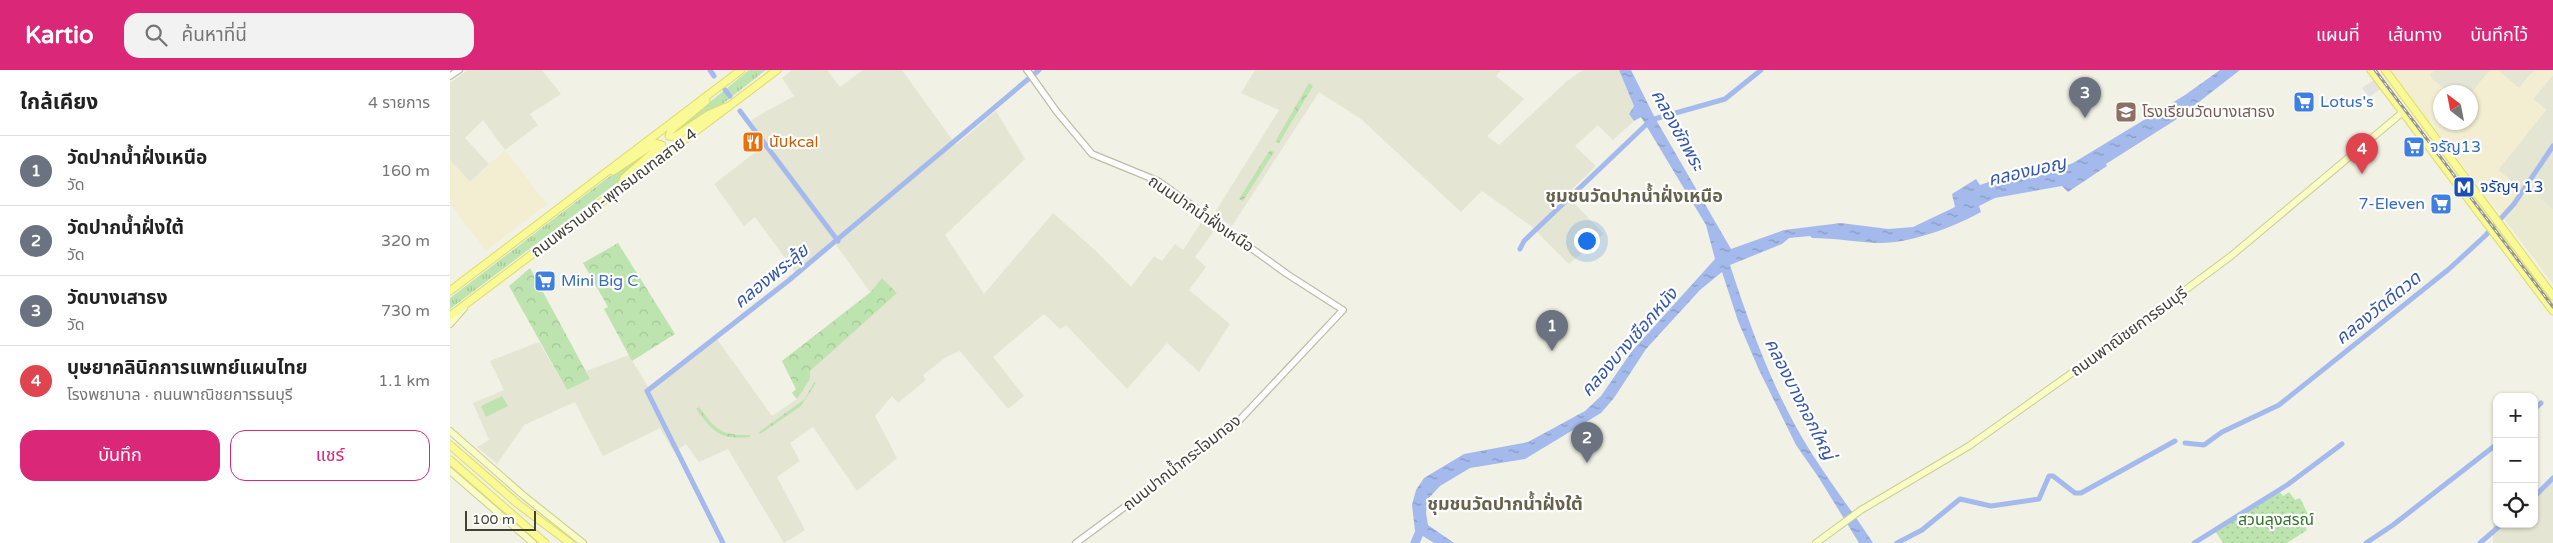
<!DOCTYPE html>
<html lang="th">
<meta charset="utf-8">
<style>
:root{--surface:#fff;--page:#f2f2f2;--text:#222;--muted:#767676;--line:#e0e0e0;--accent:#db2777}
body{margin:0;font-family:"Varela Round","Noto Sans Thai",sans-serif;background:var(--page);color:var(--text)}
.controls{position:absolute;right:15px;bottom:15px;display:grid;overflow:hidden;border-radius:10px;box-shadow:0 1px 4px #0004}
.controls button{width:45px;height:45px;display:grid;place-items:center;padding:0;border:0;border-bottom:1px solid var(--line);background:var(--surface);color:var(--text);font:25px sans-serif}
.compass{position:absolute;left:1983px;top:15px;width:45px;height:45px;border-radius:50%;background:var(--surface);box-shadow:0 1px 4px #0004;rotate:328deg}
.scale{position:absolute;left:15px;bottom:12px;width:71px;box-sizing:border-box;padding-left:5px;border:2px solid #444235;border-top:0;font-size:14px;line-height:18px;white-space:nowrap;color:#444235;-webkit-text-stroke:4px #fff;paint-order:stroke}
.you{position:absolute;left:1136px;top:170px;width:18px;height:18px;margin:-12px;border:4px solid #fff;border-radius:50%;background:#1a73e8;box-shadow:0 0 0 8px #1a73e833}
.badge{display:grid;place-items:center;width:32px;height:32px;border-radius:50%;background:var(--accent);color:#fff;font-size:16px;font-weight:700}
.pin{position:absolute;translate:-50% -41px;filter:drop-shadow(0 1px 2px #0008)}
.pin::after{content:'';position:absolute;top:26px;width:18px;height:15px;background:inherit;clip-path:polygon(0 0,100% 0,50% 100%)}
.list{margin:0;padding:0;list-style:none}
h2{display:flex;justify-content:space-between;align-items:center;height:65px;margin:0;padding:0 20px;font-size:21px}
h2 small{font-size:16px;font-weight:400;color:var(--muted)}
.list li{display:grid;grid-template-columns:32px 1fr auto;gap:15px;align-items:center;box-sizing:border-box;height:70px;padding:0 20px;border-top:1px solid var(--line)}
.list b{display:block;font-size:19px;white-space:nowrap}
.list p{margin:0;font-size:16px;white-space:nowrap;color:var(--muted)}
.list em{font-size:16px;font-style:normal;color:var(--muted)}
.actions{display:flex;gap:10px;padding:15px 20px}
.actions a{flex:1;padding:11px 0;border:1px solid var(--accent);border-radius:15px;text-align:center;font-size:18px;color:var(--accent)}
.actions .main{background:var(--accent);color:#fff}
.icon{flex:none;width:28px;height:28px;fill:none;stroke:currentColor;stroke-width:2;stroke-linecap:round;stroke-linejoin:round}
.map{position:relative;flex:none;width:2103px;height:473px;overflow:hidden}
header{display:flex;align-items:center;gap:30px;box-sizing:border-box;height:70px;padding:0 25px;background:var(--accent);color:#fff}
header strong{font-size:24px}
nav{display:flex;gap:28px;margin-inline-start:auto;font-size:18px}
.search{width:350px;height:45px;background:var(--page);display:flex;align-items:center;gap:12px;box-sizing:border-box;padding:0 18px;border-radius:15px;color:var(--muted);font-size:19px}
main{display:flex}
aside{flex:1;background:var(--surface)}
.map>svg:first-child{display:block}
.residential{fill:#e5e5d3}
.commercial{fill:#f3eed1}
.education{fill:#eaead0}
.grass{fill:url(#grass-tufts)}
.forest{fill:url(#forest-crowns)}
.garden{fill:url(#garden-dots)}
.pitch{fill:#bde4af}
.parking{fill:#e3e2dd}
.water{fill:url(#water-ripples)}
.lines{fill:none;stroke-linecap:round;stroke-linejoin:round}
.canal{stroke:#a4baec;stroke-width:5}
.river{stroke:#a4baec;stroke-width:9}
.tertiary-casing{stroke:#bdbca8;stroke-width:8}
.secondary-casing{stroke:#cbcd94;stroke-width:8}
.primary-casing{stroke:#dddc67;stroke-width:9}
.tertiary{stroke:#fff;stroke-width:5.5}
.secondary{stroke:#f9fcc5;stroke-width:6}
.primary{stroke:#f9f997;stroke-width:7}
.rail-casing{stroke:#949494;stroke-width:3}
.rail{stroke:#fff;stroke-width:1;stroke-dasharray:4;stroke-linecap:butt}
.labels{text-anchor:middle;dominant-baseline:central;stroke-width:4.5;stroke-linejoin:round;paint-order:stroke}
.shop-label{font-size:16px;fill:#366cbe;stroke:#fff;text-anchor:start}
.education-label{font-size:16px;fill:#785e54;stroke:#fff;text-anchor:start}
.food-label{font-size:16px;fill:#c56008;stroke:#fff;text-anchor:start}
.transit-label{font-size:16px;fill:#164399;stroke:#fff;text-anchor:start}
.street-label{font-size:16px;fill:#444235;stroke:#fff}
.park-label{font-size:16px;fill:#32722b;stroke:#fff}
.water-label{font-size:18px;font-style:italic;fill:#3456aa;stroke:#fff}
.neighbourhood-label{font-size:18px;font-weight:bold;fill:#66634d;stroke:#fff}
</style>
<header>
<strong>Kartio</strong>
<div class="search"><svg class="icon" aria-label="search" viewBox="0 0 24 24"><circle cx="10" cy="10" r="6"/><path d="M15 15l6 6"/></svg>ค้นหาที่นี่</div>
<nav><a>แผนที่</a><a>เส้นทาง</a><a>บันทึกไว้</a></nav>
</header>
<main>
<aside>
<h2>ใกล้เคียง<small>4 รายการ</small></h2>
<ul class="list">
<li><span class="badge" style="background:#6b7280">1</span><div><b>วัดปากน้ำฝั่งเหนือ</b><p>วัด</p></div><em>160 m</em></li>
<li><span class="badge" style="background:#6b7280">2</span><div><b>วัดปากน้ำฝั่งใต้</b><p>วัด</p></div><em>320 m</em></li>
<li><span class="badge" style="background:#6b7280">3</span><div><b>วัดบางเสาธง</b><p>วัด</p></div><em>730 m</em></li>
<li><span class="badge" style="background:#e0444e">4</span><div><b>บุษยาคลินิกการแพทย์แผนไทย</b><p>โรงพยาบาล · ถนนพาณิชยการธนบุรี</p></div><em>1.1 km</em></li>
</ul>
<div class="actions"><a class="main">บันทึก</a><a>แชร์</a></div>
</aside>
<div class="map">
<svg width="2103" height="473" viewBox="0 0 2103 473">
<defs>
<pattern id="grass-tufts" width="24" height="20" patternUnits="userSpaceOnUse" patternTransform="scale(1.25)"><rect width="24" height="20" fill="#bde4af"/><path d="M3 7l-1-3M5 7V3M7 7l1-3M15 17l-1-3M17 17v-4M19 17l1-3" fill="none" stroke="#a4c597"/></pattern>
<pattern id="forest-crowns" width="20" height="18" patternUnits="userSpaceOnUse" patternTransform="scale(1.25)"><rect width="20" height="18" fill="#bde4af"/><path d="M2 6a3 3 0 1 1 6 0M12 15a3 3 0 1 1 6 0" fill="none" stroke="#a4c597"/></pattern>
<pattern id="garden-dots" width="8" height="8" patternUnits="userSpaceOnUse" patternTransform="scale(1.25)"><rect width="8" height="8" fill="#bde4af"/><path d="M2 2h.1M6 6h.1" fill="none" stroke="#a4c597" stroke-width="1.8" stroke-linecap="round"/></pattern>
<pattern id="water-ripples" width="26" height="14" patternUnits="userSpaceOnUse" patternTransform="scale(1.25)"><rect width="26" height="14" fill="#a4baec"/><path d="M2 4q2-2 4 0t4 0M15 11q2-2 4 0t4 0" fill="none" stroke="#8799c0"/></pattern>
</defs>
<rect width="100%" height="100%" fill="#f2f1e5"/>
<g class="residential">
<path d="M 18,0 L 92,0 L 111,24 L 80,44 L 88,55 L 55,80 L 33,50 L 15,68 L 39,94 L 20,112 L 0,90 L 0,13 Z"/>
<path d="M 342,0 L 377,0 L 390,17 L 413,0 L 452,0 L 506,75 L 546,41 L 575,89 L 495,165 L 534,224 L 603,143 L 645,180 L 681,217 L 704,186 L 712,191 L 725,174 L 733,180 L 753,150 L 765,159 L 745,187 L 756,197 L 739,220 L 780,254 L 749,302 L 717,273 L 677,319 L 616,255 L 610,259 L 594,244 L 543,287 L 574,326 L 558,339 L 510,281 L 496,287 L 473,305 L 476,310 L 448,333 L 442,326 L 425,346 L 447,388 L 407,421 L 363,357 L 340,373 L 350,391 L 327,407 L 355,460 L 334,473 L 278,379 L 249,392 L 236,374 L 224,382 L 210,358 L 153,386 L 125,332 L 74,355 L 47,394 L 27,377 L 39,370 L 23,333 L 54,320 L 40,291 L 89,272 L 117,320 L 140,309 L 136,301 L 179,285 L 200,320 L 267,269 L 322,346 L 347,329 L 342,323 L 346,319 L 332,291 L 420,222 L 384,172 L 346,203 L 305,147 L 294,156 L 264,114 L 316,74 L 301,50 L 344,26 L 332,8 Z"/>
<path d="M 805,0 L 1051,0 L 1046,6 L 1074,29 L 1037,66 L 1049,75 L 1117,11 L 1133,0 L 1169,0 L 1184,36 L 1179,44 L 1184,51 L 1163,70 L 1148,55 L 1125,76 L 1146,96 L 1116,125 L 1154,164 L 1119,194 L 1081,156 L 1032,121 L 1011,142 L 911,49 L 869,22 L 782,156 L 764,144 L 829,40 L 791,23 Z"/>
<path d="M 1985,0 L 2040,0 L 2021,23 L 1998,22 L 1982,9 L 1980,4 Z"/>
<path d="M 2048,0 L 2084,0 L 2069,18 Z"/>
<path d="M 2103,5 L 2103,140 L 2078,119 L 2075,122 L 2048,100 L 2096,40 L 2083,29 Z"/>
<path d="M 2103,406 L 2103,473 L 2043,473 L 2043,454 L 2047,451 L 2047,454 L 2084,454 L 2084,418 L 2088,421 Z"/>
</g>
<g class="commercial">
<path d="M 1940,0 L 1985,0 L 1980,4 L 1982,9 L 1998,22 L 1990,22 L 1990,52 L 2020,52 L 2021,23 L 2040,0 L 2048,0 L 2069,18 L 2084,0 L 2103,0 L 2103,5 L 2083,29 L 2096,40 L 2048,100 L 2075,122 L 2055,150 Z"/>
<path d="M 55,80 L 97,134 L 36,181 L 0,134 L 0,90 L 20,112 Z"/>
</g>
<path class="education" d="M 2078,119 L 2103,140 L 2103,214 L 2055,150 Z"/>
<g class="grass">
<path d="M 299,0 L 316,0 L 270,36 L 224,66 L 222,63 Z"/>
<path d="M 206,76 L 168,112 L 0,239 L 0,228 L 156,109 Z"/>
</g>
<g class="forest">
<path d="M 859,13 L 863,16 L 829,73 L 825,72 Z"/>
<path d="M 820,80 L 824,82 L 793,131 L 789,129 Z"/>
<path d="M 168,173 L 225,264 L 182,291 L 154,239 L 158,237 L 133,193 Z"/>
<path d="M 80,198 L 140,309 L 117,320 L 59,216 Z"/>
<path d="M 432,208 L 447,223 L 360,301 L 360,309 L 347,329 L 342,323 L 346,319 L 332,291 L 420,223 Z"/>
<path d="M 364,312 L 366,313 L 351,336 L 310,364 L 309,362 L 355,329 Z"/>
<path d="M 249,337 C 265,359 271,366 300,365 L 300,367 C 270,370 263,362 246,339 Z"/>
</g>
<path class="garden" d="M 1829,421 L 1833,426 L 1839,422 L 1845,430 L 1850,428 L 1858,444 L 1851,449 L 1857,460 L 1837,473 L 1773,473 L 1765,461 Z"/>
<path class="pitch" d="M 52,326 L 58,336 L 36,347 L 31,336 Z"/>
<path class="parking" d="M 1925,9 L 1932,18 L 1919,27 L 1912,18 Z"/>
<path class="water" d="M 1169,0 L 1181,0 L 1205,48 L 1281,179 L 1334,160 L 1391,153 L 1438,159 L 1463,157 L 1505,137 L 1502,124 L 1526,109 L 1530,115 L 1576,99 L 1584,108 L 1623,93 L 1735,25 L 1770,0 L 1790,0 L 1727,49 L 1656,94 L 1657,96 L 1618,122 L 1612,116 L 1545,128 L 1529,136 L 1531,142 C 1504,157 1459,174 1428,173 C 1406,172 1384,168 1362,168 L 1360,166 L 1339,168 L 1332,174 L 1280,195 C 1298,250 1317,304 1345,355 C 1367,396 1397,433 1423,473 L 1409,473 L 1369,408 L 1346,375 L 1309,300 L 1288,251 L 1272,202 L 1250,220 L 1196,279 L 1164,328 L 1151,343 L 1075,389 L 1020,398 L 990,416 L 978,429 L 976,443 L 978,455 L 1004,473 L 984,473 L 965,461 L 962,435 L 966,420 L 974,408 L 1014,384 L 1078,372 L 1135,341 L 1151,326 L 1182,281 L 1265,189 L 1256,155 L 1191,47 L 1184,51 L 1179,44 L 1184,36 Z"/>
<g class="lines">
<g class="canal">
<path d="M 260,0 L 264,6"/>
<path d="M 275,20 L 280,26"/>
<path d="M 290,41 L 388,171"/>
<path d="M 1070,179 L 1074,171 L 1201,50 L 1275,29 L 1311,0"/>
<path d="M 2084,339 L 2091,333"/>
<path d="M 1735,373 L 1754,375 L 1772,362 L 1829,335 L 1999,199 L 2036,165 L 2064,134 L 2103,76"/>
<path d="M 2084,427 L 2103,408"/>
<path d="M 273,473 L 197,321 L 338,211 L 589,0"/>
<path d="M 1447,473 L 1472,460 L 1510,429 L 1541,436 L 1589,429 L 1599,406 L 1603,406 L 1625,423 L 1631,423 L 1725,371"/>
<path d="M 1744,473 L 1837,415 L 1892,374"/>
<path d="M 1916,473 L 1943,455 L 2047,374"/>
<path d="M 2030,473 L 2052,454"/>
</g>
<path class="river" d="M 965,473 L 970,461 L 970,455"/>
<g class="tertiary-casing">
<g id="tertiary">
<path d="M 577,0 L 607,42 L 642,84 L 708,111 L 837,204 L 893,240 L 784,356 L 626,473"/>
<path d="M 0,6 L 9,0"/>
</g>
</g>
<g class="secondary-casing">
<g id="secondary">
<path d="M 0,254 L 14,238"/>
<path d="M 0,361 L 74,426 L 133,473"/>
<path d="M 0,401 L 83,473"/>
<path d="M 1366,473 L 1411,440 L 1519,376 L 1664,273 L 1781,186 L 1953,42"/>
</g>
</g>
<g class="primary-casing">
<g id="primary">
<path d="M 1921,0 L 2103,241"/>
<path d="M 1935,0 L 2103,226"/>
<path d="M 256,31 L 221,60 L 219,66 L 225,67 L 258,45 L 276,37"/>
<path d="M 163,101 L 205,73 L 212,75 L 174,108 L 170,118"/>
<path d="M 0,221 L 291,0"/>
<path d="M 0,246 L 327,0"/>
<path d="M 0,375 L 68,434 L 120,473"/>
<path d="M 0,390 L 95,473"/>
</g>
</g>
<use href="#tertiary" class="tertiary"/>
<use href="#secondary" class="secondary"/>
<use href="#primary" class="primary"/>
<g class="rail-casing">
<path id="rail" d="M 1925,0 L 2103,237"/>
</g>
<use href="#rail" class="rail"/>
</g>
<defs>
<g id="supermarket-square" transform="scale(1.125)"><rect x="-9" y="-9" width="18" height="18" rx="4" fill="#3f7fe0" stroke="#fff"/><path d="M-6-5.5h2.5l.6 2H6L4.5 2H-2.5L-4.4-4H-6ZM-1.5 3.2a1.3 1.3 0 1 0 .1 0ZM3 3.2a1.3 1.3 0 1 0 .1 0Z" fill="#fff"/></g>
<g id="school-square" transform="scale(1.125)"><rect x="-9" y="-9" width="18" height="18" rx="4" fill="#8d6e63" stroke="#fff"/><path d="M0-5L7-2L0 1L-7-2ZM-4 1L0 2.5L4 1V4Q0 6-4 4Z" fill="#fff"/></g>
<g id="restaurant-square" transform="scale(1.125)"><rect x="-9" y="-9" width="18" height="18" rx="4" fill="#e8710a" stroke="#fff"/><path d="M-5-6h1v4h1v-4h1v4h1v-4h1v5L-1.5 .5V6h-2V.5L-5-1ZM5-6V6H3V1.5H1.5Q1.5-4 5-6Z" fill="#fff"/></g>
<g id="metro-square" transform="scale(1.125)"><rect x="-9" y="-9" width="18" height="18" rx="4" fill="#1a4fb4" stroke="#fff"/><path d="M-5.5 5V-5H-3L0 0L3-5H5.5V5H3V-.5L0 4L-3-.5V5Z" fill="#fff"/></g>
</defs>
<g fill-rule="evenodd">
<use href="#supermarket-square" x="1854" y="32"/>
<use href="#school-square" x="1676" y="42"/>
<use href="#restaurant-square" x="303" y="72"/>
<use href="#supermarket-square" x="1964" y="77"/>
<use href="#metro-square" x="2014" y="117"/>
<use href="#supermarket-square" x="1991" y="134"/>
<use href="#supermarket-square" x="95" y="211"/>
</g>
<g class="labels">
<g class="shop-label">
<text x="1870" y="32">Lotus's</text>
<text x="1980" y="77">จรัญ13</text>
<text x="1975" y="134" text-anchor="end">7-Eleven</text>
<text x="111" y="211">Mini Big C</text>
</g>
<g class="education-label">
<text x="1692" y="42">โรงเรียนวัดบางเสาธง</text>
</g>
<g class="food-label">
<text x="319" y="72">นับkcal</text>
</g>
<g class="transit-label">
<text x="2030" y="117">จรัญฯ 13</text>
</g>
<g class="street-label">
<text transform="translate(164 123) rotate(-37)">ถนนพรานนก-พุทธมณฑลสาย 4</text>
<text transform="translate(751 144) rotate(34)">ถนนปากน้ำฝั่งเหนือ</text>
<text transform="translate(1679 262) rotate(-36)">ถนนพาณิชยการธนบุรี</text>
<text transform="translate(732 393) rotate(-38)">ถนนปากน้ำกระโจมทอง</text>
</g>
<g class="park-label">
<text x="1826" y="450">สวนลุงสรณ์</text>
</g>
<g class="water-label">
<text transform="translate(1228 60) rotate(61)">คลองชักพระ</text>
<text transform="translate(1577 101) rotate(-13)">คลองมอญ</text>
<text transform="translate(321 206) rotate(-39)">คลองพระลุ้ย</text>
<text transform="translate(1928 238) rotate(-39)">คลองวัดดีดวด</text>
<text transform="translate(1179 272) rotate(-49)">คลองบางเชือกหนัง</text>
<text transform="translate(1350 329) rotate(63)">คลองบางกอกใหญ่</text>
</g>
<g class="neighbourhood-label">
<text x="1184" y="126">ชุมชนวัดปากน้ำฝั่งเหนือ</text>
<text x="1055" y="434">ชุมชนวัดปากน้ำฝั่งใต้</text>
</g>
</g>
</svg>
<div class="controls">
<button>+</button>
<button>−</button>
<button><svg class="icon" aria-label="locate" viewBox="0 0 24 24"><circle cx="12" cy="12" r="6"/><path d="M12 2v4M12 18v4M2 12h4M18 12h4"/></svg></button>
</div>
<svg class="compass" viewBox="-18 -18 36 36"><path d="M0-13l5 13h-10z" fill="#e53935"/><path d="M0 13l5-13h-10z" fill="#767676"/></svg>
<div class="scale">100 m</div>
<div class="you"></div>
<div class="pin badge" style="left:1102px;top:281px;background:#6b7280">1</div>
<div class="pin badge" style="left:1137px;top:393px;background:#6b7280">2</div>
<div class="pin badge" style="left:1635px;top:48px;background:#6b7280">3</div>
<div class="pin badge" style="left:1912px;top:104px;background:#e0444e">4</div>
</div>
</main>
